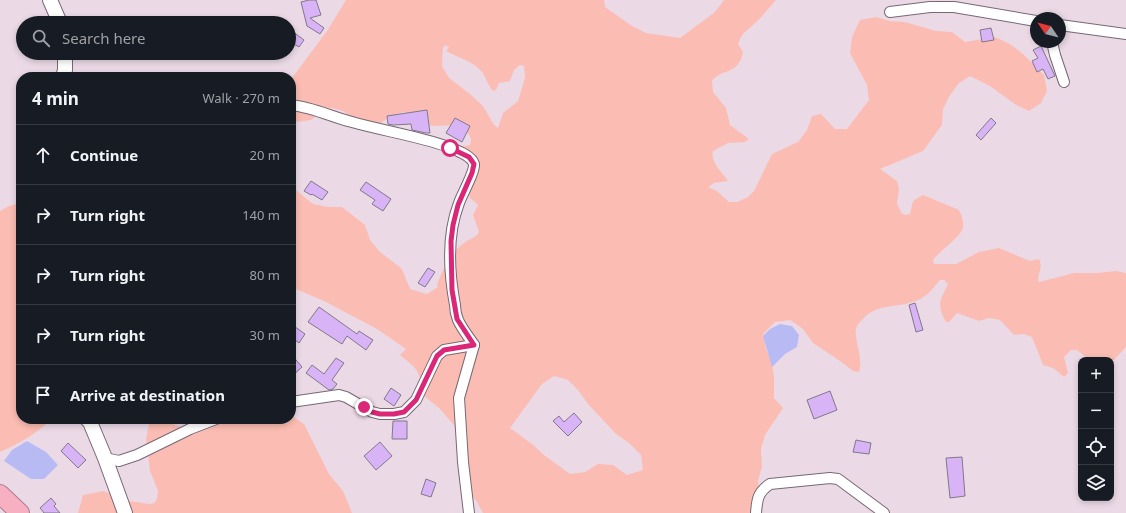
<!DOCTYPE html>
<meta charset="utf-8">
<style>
:root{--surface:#171b24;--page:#242831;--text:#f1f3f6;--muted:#9ea1a6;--line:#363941}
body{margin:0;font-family:"Noto Sans",sans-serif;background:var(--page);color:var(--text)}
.controls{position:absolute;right:12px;bottom:12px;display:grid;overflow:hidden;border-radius:8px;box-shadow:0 2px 6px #0003}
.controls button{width:36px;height:36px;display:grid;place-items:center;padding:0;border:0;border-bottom:1px solid var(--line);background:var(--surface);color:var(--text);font:20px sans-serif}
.compass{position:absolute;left:1030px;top:12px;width:36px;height:36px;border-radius:50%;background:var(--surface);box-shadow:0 2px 6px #0003;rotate:305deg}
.stop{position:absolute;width:12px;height:12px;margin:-9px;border:3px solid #db2777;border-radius:50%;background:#fff}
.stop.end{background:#db2777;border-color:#fff;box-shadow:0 1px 4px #0008}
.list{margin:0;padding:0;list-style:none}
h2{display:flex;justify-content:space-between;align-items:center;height:52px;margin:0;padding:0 16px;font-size:17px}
h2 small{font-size:13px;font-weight:400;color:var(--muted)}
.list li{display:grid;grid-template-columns:26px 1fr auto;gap:12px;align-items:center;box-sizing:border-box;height:60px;padding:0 16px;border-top:1px solid var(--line)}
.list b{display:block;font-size:15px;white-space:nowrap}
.list em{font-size:13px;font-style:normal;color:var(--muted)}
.icon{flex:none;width:22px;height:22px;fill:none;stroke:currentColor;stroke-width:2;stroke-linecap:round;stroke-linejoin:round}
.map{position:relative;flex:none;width:1126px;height:513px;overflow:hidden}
.search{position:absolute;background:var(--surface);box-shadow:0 2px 6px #0003;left:16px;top:16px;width:280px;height:44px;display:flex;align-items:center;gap:10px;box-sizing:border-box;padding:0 14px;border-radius:22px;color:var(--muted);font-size:15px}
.panel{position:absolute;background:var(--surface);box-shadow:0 2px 6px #0003;left:16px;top:72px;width:280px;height:352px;border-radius:16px}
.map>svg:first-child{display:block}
.green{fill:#fbbdb3;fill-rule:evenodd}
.water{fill:#b8bbf3}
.building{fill:#d8b4f7;stroke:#807888}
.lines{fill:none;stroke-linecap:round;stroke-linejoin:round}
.street-casing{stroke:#776873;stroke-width:12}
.secondary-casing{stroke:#776873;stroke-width:16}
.highway-casing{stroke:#aa7b88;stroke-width:20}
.street{stroke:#fff;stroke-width:10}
.secondary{stroke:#fff;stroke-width:14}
.highway{stroke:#f6b0c2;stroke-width:18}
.route{stroke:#db2777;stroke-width:5}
</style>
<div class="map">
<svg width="1126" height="513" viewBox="0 0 1126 513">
<rect width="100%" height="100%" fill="#ebdae6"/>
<g class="green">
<path d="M 346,0 L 604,0 L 605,7 L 632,26 L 646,33 L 680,38 L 715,12 L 724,0 L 776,0 C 769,8 762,17 754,24 C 746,32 742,32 738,44 L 743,52 C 742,56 741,61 738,64 C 732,73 719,71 712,81 L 713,92 L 726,108 L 730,125 L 749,139 L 745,142 L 728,143 L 713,151 C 710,162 722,172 728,181 L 714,183 L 708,187 L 717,191 L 729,202 L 737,202 L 748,197 L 754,191 L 772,154 L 798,142 L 807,130 L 812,116 L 821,114 L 835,129 L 847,129 L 869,100 L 867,85 L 850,53 L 852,37 L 860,20 L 876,17 L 890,21 L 905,22 L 936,31 L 952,32 L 965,42 L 995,37 L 1010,44 L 1023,54 L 1044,75 L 1047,91 L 1041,103 L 1029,111 L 1016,105 L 990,86 L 970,76 L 958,84 L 949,97 L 943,109 L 942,125 L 923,151 L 880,169 L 897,181 L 899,189 L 897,204 L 902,214 L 906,215 L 910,214 L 913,201 L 923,195 L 959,210 C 962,216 964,222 963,228 C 959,239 940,250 933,260 L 934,264 L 956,264 L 979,252 L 999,248 L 1030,261 L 1039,259 C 1044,270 1036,273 1039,282 L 1074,273 L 1097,273 L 1116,271 L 1126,273 L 1126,347 L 1113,361 L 1111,362 L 1111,360 L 1089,360 L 1077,350 L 1071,350 L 1064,357 L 1068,373 L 1064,377 L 1053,368 L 1043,365 L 1032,337 L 1024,334 L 1014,335 L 1000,320 L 989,318 L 979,321 L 957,313 L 949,322 L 946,322 C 936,304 940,301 948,284 L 944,280 L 940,280 C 934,287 929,295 920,299 C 901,309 878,302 863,319 C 861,321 858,324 857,326 C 852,336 864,357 859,372 L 853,371 L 840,361 L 813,343 L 803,329 L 790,320 L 775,322 L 763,334 L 766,349 L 772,363 L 774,378 L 774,398 L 783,408 L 765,435 L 761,449 L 762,467 L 758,481 L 759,491 L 755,513 L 483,513 L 477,502 L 471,494 L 464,474 L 454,425 L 440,409 L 424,396 C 420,372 419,370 400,355 L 406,349 L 377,329 L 324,301 L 291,287 L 291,186 L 313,204 L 328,207 L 342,207 L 365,225 L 370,240 L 379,251 L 402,269 L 410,289 L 427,294 L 438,287 L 437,285 C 442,270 451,252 464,243 C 469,239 476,238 479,232 L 473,215 L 478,205 L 470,198 L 469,194 L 474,172 L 460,147 L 470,145 C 474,135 465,131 458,125 L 432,126 L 418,117 L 404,112 L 393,115 L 376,126 L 360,124 L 343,111 L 332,108 L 324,110 L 311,120 L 296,122 L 291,120 L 291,113 L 293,108 L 291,101 L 292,78 L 327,31 ZM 445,45 L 449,47 L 446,51 C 457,57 474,62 482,72 C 486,78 488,85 493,91 L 496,90 L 499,83 L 510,81 L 514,70 L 520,65 L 524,66 L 525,78 L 518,101 L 503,113 L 498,128 L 494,125 L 483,106 L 470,94 L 449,78 L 442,66 L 443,48 ZM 554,376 L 568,380 L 578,390 L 588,404 L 616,434 L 629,443 L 641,455 L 643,470 L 627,475 L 613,465 L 598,464 L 585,472 L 570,474 L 544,455 L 532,444 L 510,428 L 542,384 Z"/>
<path d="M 21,203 L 21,419 L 52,419 C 37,433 19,444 0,452 L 0,211 L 9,206 Z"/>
<path d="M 291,415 L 304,424 L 329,474 L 343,491 L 352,513 L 78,513 L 83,495 L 103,491 L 129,501 L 150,504 L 154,503 L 157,499 L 158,491 L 150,471 L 146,439 L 150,419 L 160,419 L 183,428 L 200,419 L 243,420 L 291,419 Z"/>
</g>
<g class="water">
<path d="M 780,324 L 792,326 L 799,335 L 797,347 L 785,354 L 772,367 L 763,336 L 770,329 Z"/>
<path d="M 27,441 L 46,452 L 58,465 L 44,479 L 31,479 L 4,461 L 12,450 Z"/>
</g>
<g class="building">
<path d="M 309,0 L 316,0 L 321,15 L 310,18 L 324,28 L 320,34 L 307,26 L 301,2 Z"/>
<path d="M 991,28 L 994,40 L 982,42 L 980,30 Z"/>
<path d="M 289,29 L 304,40 L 299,47 L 294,44 L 289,53 Z"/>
<path d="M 1041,46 L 1055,76 L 1048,79 L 1043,69 L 1037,72 L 1032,61 L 1038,58 L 1033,50 Z"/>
<path d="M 427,110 L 430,133 L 426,133 L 412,130 L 411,124 L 393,125 L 388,124 L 387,116 Z"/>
<path d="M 455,118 L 470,126 L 462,142 L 446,133 Z"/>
<path d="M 991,118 L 996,123 L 981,140 L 976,135 Z"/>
<path d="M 311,181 L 328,192 L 322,200 L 312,194 L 311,195 L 304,191 Z"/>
<path d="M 366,182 L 391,199 L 383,211 L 372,204 L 375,200 L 360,190 Z"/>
<path d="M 428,268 L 435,272 L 425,287 L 418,283 Z"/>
<path d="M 915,303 L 923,330 L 916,332 L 909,305 Z"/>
<path d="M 319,307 L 357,334 L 359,331 L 373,340 L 366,350 L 347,336 L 342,344 L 308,322 Z"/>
<path d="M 291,324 L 305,334 L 299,343 L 291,337 Z"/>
<path d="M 291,354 L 302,367 L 291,377 Z"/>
<path d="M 336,358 L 344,363 L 332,380 L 337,384 L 333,389 L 329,390 L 306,373 L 312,365 L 324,374 Z"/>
<path d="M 391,388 L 401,395 L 394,406 L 384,399 Z"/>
<path d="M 830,391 L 837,410 L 814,419 L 807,400 Z"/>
<path d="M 574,413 L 582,422 L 568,436 L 553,421 L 559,416 L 564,422 Z"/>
<path d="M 393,421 L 407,421 L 407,439 L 392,439 Z"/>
<path d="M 856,440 L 871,443 L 869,454 L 853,452 Z"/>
<path d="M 380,442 L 392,456 L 376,470 L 364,456 Z"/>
<path d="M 68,443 L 86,460 L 78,468 L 61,451 Z"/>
<path d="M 962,457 L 965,496 L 950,498 L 946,458 Z"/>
<path d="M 426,479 L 436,483 L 431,497 L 421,494 Z"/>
<path d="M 51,498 L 56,504 L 54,506 L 60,513 L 44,513 L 40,508 Z"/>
</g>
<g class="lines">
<g class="street-casing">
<g id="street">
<path d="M 890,12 L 930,7 L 954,7 L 1036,21"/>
<path d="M 1060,25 L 1126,34"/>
<path d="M 1052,42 L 1055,55 L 1064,82"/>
<path d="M 291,105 C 312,107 332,117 352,122 C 384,131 418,136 449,147 C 456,150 472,156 474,164 C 475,172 462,194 459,203 C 447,234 449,273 455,305 C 455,310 456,315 458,320 C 462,329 469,337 474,345"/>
<path d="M 291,402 L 339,395 L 346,397 L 372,412 L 380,414 L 394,414 L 404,412 L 416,400 L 437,356 L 444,350 L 474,345"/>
<path d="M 105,458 L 119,461 L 137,455 L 190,429 L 216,419"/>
<path d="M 469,513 L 463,462 L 459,398 L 474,345"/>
<path d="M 756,513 C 757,499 758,492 770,484 L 830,478 L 838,479 L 884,513"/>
</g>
</g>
<g class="secondary-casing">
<g id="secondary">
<path d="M 50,0 L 60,23"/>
<path d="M 63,77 L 65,70 L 65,53"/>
<path d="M 87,419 L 90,422 L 105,458 L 125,513"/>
</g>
</g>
<g class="highway-casing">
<path id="highway" d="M 0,494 L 20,513"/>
</g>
<use href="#street" class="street"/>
<use href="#secondary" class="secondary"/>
<use href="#highway" class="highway"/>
</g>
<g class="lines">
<path class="route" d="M 364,407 L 372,412 L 380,414 L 394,414 L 404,412 L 416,400 L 437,356 L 444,350 L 474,345 L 457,319 L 452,290 L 451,241 L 453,225 L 458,205 L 472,173 L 474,164 L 469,157 L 450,148"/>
</g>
</svg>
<div class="controls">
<button>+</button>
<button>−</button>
<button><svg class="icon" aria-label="locate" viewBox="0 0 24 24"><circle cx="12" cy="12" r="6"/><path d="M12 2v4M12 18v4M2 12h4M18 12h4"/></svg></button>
<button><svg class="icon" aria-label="layers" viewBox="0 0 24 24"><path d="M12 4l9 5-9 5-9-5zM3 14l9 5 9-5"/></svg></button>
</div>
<svg class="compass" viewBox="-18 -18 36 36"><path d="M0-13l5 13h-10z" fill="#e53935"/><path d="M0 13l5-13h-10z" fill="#9ea1a6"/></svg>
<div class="stop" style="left:450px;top:148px"></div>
<div class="stop end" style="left:364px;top:407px"></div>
<div class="search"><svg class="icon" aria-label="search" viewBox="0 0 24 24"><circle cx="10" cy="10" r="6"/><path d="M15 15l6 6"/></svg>Search here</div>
<section class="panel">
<h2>4 min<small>Walk · 270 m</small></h2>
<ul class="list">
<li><svg class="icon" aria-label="ahead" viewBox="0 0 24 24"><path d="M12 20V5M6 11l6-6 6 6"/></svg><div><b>Continue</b></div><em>20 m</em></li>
<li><svg class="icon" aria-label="right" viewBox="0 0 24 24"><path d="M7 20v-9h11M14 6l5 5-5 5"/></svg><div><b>Turn right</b></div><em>140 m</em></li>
<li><svg class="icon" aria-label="right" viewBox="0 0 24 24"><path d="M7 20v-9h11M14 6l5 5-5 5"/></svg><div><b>Turn right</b></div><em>80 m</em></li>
<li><svg class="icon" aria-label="right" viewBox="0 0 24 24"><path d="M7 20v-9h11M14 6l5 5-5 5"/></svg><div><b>Turn right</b></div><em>30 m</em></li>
<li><svg class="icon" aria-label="arrive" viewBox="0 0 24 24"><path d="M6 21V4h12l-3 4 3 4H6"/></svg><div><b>Arrive at destination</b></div></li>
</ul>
</section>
</div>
